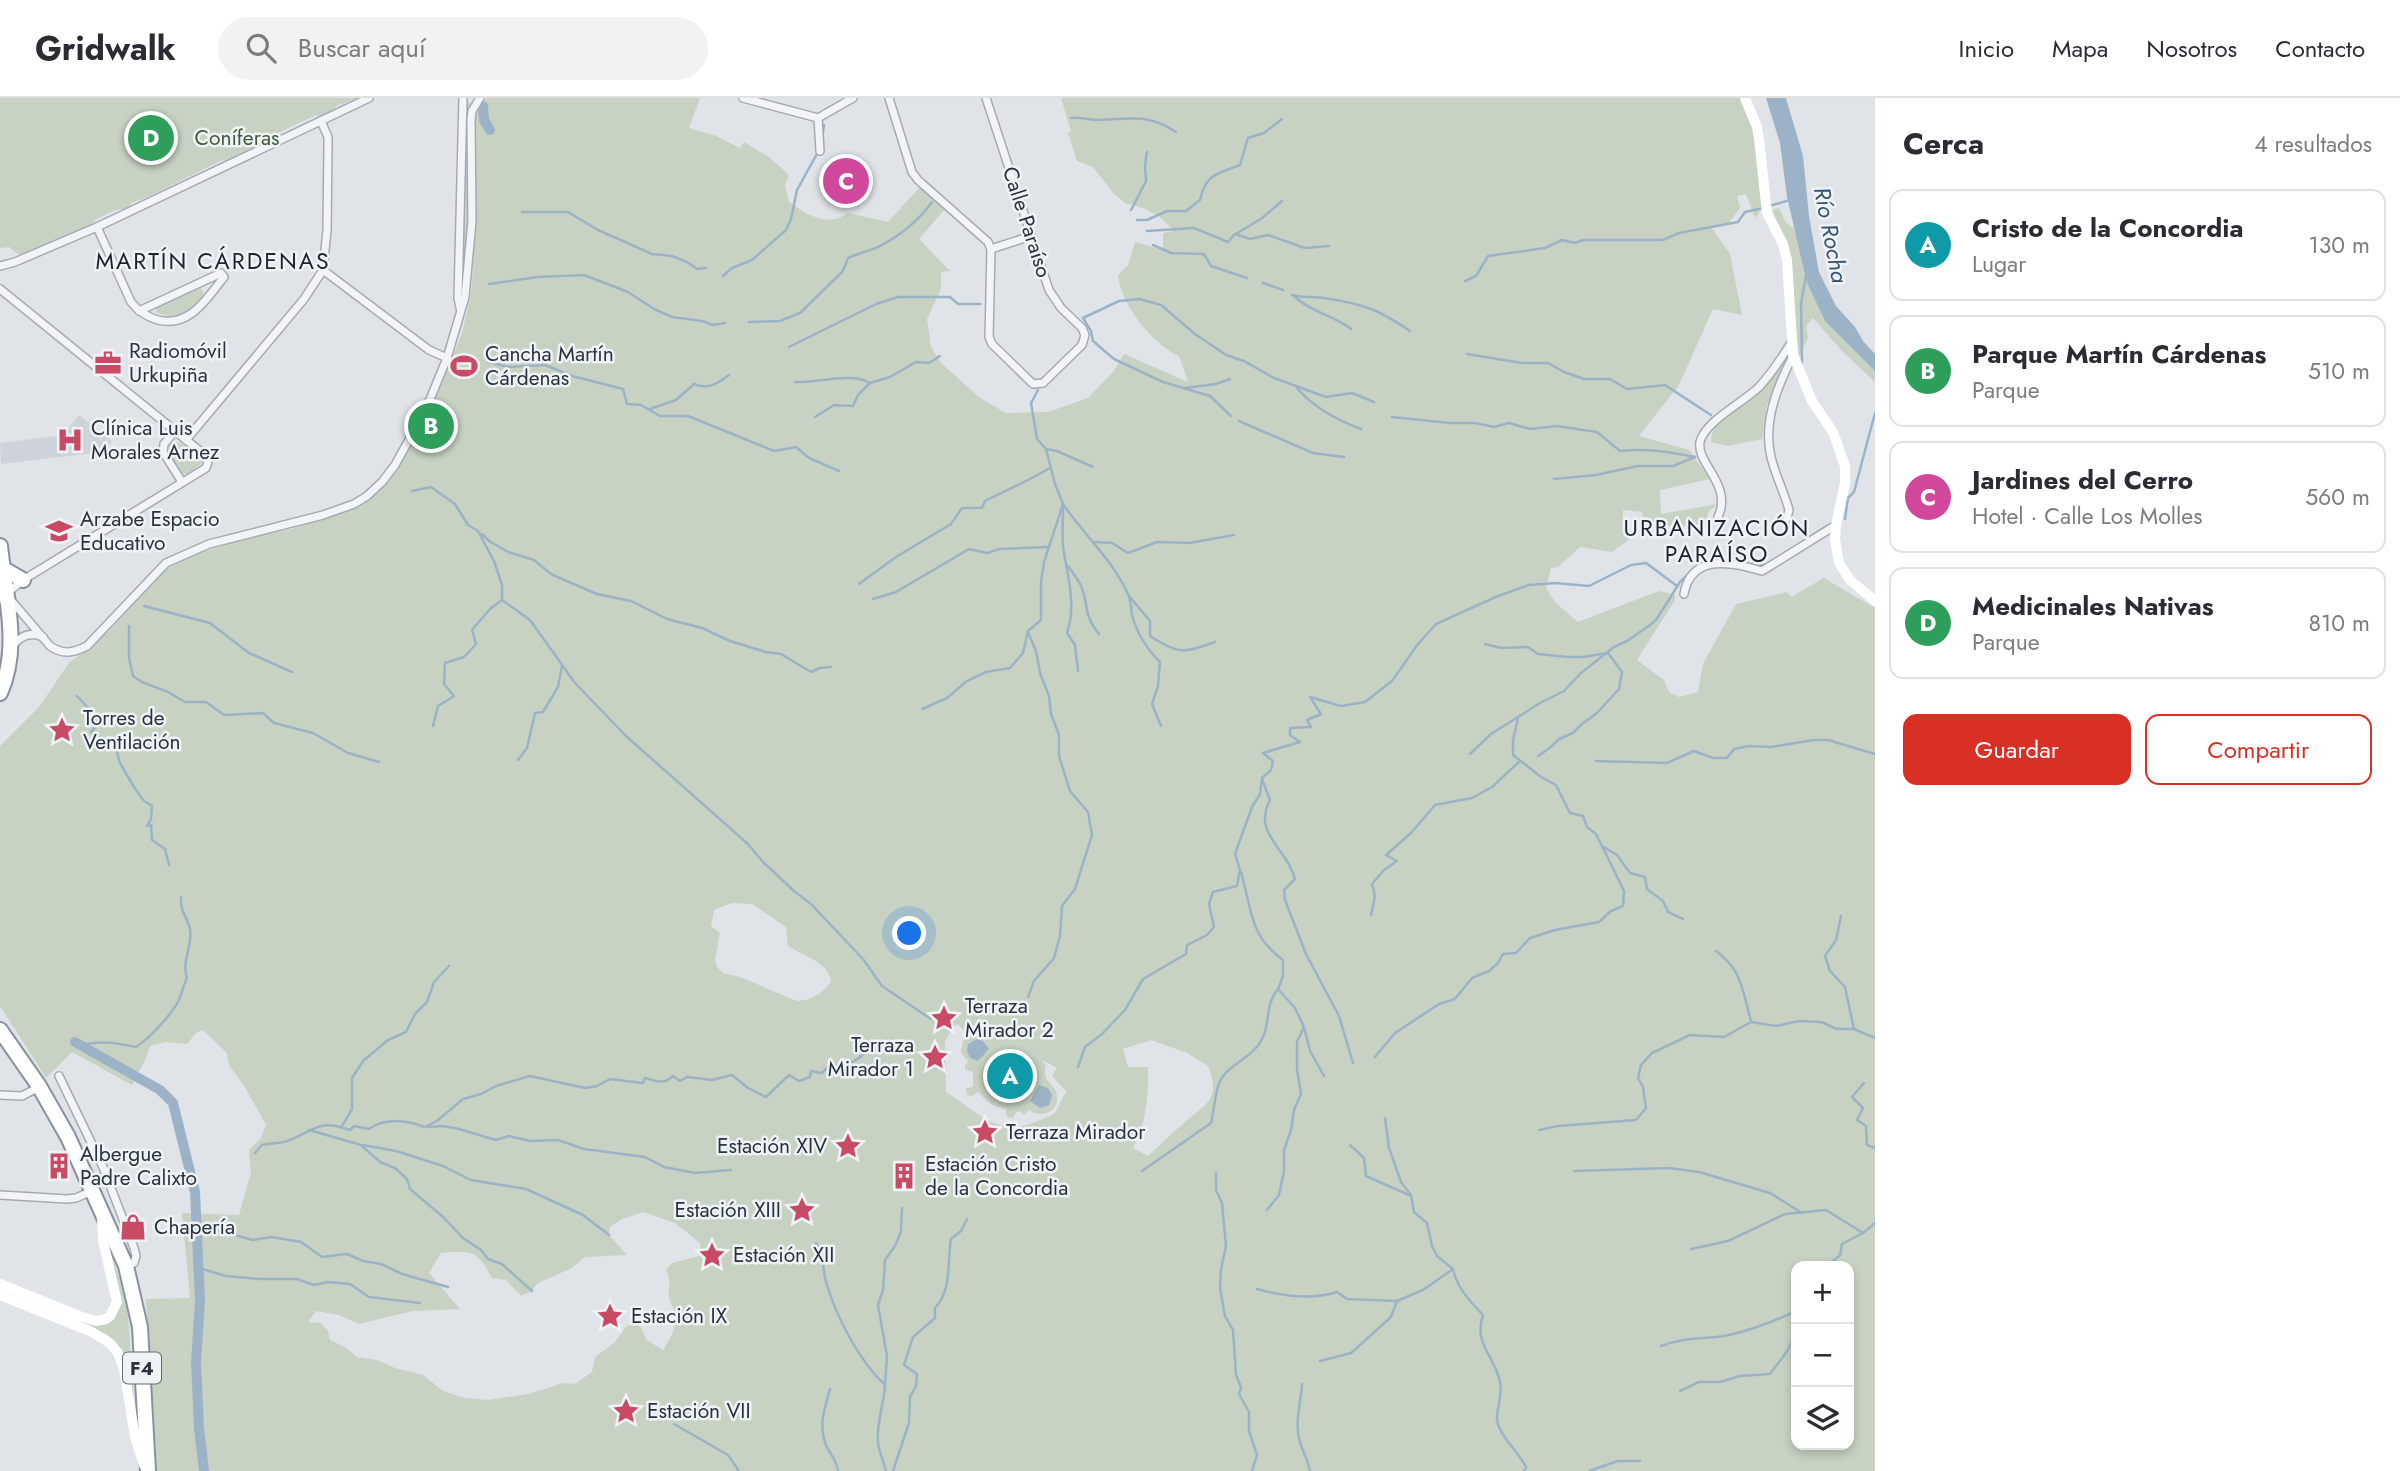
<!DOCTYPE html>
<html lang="es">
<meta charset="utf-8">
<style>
:root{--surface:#fff;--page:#f2f2f3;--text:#2b2b33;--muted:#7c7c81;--line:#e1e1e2;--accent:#d93025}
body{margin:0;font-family:Jost,sans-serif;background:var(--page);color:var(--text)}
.controls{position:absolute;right:21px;bottom:21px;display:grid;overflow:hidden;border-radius:14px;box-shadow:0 4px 10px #0003}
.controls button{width:63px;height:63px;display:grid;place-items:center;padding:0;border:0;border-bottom:2px solid var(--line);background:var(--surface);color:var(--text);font:35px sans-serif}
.you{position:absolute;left:910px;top:836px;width:24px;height:24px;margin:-18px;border:5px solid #fff;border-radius:50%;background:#1a73e8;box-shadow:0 0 0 10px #1a73e833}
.badge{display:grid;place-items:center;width:46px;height:46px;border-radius:50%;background:var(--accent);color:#fff;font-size:23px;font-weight:700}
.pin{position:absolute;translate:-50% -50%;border:4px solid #fff;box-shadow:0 2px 7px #0006}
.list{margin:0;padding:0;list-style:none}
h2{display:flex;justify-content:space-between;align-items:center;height:91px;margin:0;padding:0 28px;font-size:30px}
h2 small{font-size:23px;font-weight:400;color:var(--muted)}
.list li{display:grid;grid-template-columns:46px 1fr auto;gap:21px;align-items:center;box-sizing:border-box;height:112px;margin:0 14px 14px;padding:0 14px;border:2px solid var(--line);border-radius:14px}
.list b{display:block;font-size:26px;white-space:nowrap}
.list p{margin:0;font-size:23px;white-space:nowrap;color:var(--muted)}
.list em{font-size:23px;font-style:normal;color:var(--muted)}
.actions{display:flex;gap:14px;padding:21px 28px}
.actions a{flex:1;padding:16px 0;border:2px solid var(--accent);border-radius:14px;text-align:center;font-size:24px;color:var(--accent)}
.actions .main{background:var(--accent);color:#fff}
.icon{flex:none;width:38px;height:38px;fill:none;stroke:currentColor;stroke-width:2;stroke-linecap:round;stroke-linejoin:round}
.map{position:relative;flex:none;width:1875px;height:1373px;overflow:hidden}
header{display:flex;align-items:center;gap:42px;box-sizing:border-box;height:98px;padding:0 35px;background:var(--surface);border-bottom:2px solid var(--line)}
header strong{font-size:33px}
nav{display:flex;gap:38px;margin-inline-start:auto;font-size:24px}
.search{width:490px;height:63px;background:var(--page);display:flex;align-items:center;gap:18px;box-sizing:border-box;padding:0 24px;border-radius:38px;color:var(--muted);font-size:26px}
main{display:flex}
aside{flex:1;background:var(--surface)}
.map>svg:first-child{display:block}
.built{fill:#ced3da}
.green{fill:#c7d2c2;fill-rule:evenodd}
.water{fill:#9cb3c7}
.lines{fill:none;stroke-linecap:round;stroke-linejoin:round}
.stream{stroke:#9cb3c7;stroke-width:2.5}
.canal{stroke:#9cb3c7;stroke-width:10}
.street-casing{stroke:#a5abb3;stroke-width:10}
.highway-casing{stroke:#88929f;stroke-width:18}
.street{stroke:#f3f4f7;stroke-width:7}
.secondary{stroke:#fff;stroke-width:10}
.highway{stroke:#fff;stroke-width:14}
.labels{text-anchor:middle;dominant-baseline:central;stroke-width:5;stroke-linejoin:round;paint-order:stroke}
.shield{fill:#f0f3f6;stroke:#656c76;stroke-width:2}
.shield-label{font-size:19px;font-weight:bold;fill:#29323f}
.park-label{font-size:21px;fill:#405b37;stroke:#f0f3f6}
.street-label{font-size:21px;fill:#29323f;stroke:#f0f3f6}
.poi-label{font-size:21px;fill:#29323f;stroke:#f0f3f6;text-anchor:start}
.water-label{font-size:23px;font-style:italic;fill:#355372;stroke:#f0f3f6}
.neighbourhood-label{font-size:23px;letter-spacing:2px;fill:#1c2430;stroke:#f0f3f6}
</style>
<header>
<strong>Gridwalk</strong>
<div class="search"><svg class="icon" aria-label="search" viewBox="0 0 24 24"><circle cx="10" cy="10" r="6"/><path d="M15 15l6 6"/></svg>Buscar aquí</div>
<nav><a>Inicio</a><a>Mapa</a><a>Nosotros</a><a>Contacto</a></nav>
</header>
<main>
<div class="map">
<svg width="1875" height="1373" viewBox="0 0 1875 1373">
<rect width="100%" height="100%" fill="#e0e4e9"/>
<path class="built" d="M 79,317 L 112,343 L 102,354 L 1,366 L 0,345 L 63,337 Z"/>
<g class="green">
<path d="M 0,0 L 358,0 L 336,8 L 334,14 L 319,19 L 316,17 L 261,43 L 256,50 L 229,64 L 222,62 L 150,98 L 131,105 L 129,110 L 115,112 L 95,122 L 91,128 L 81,133 L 28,156 L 18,156 L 9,149 L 0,150 Z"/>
<path d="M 487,0 L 700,0 L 689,30 L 716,38 L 740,50 L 744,44 L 769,59 L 789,77 L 785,87 L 789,104 C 808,117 828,130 848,115 L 888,124 L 920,89 L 945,111 L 919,141 L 950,173 L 941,174 L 941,191 L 927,221 L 931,249 L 941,265 L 980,300 L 1006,315 L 1048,314 L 1088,300 L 1113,274 L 1124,256 L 1188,284 L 1179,258 C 1152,246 1121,207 1118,177 L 1128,167 L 1135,144 L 1163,152 L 1163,135 L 1174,133 L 1160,119 L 1145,111 L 1125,105 L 1114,96 L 1093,69 L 1077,63 L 1068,35 L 1071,33 L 1061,0 L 1741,0 L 1756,34 L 1763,109 L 1755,120 L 1746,96 L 1737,98 L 1740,110 L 1728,126 L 1712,130 L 1730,156 L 1742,217 L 1713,211 L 1679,287 L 1639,338 L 1689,352 L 1710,381 L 1660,392 L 1661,416 L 1717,406 L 1708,415 L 1705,429 L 1645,427 L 1642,414 L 1623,412 L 1623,429 L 1630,441 L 1612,454 L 1580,449 L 1558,469 L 1551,470 L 1546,490 L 1556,505 L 1578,524 L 1659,493 L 1675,497 L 1675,502 L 1637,562 L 1664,582 L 1669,594 L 1679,599 L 1698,594 L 1703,566 L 1736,506 L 1787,494 L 1791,499 L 1824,480 L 1875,510 L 1875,1373 L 157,1373 L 146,1201 L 190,1200 L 182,1115 L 239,1117 L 251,1074 L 249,1052 L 261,1040 L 266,1027 L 245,989 L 229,967 L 227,955 L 203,932 L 196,935 L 187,946 L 166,944 L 150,948 L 145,962 L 132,987 L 72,954 L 46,980 L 0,908 L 0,648 L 39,609 L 69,565 L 110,532 L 163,473 L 191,458 L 236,443 L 291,431 L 364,406 L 381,392 L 398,371 L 427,321 L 462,235 L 471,196 L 473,171 L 476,106 L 475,17 ZM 732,805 L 752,806 L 786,829 L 788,848 C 803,858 829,864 831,884 C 824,894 810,903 797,903 L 740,879 L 723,875 L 718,870 L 715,862 L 720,835 L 711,828 L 714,812 ZM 957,926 L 969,937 L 963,943 L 961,954 L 968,964 L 965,967 L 965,972 L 973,974 L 973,989 L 966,990 L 967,997 L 972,998 L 978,994 L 992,1007 L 1006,1011 L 1006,1016 L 1009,1020 L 1014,1019 L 1016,1014 L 1020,1013 L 1024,1017 L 1029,1012 C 1041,1020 1059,1015 1057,998 C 1056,985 1041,985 1046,968 L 1042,962 L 1057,970 L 1052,978 L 1067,994 C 1059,1001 1061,1008 1054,1016 C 1044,1020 1033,1026 1022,1028 C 994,1035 968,1007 946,994 L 945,943 L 951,932 ZM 1151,942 L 1187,955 L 1208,968 C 1220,1000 1209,1004 1186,1023 C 1173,1034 1161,1046 1148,1058 L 1133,1050 C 1146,1026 1149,996 1148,969 L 1128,969 L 1123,951 ZM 643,1114 L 675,1125 L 700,1145 L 701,1154 L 699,1158 L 672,1165 L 666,1172 C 672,1184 668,1187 669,1199 C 670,1205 674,1209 675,1215 C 678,1229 670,1240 663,1252 L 647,1242 L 638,1224 L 626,1229 L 614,1245 L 595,1259 L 592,1274 L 575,1286 L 564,1285 L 528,1296 L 488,1302 L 465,1300 L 443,1293 L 423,1277 L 395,1270 L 377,1262 L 357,1259 L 345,1249 L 330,1242 L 328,1233 L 321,1225 L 308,1224 L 316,1213 L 339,1217 L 359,1226 L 412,1213 L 460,1211 L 429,1175 L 441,1155 C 472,1153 477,1152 492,1180 L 506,1182 L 521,1198 L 532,1193 L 538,1185 L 572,1170 L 585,1159 L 627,1157 L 609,1137 L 610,1129 L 620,1122 ZM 1796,1168 L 1849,1168 L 1849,1347 L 1796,1347 Z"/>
<path d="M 465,4 L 472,5 L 468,18 L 468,146 L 461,200 Z"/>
<path d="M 1779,110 L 1786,125 L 1793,130 L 1799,143 L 1807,185 L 1825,223 L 1875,273 L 1875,284 L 1841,252 L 1813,220 L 1806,228 L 1808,240 L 1799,259 L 1795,223 L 1773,112 Z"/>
<path d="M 197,190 L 202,191 L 203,197 C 192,214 175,224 156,214 L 156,209 Z"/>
<path d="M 1784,266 L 1767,307 L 1762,341 L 1728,348 L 1711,344 C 1711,321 1741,306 1758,294 C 1768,286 1776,276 1784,266 Z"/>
<path d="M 175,343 L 186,348 L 202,364 L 201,366 L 188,376 L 183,376 L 167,354 L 170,345 Z"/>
<path d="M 108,1147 L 119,1179 L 128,1218 L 136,1327 L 109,1238 L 94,1230 L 0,1193 L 0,1190 L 87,1223 L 113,1220 Z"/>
</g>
<g class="water">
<path d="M 1766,0 L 1786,0 L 1803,58 L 1809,118 L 1819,174 L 1836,208 L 1855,229 L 1863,243 L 1875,256 L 1875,273 L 1825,223 L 1807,185 L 1787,99 L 1780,45 Z"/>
<path d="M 977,941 L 983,943 L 989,951 L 978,963 L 970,960 L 967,953 L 968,946 Z"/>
<path d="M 1039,987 L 1048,990 L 1052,997 L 1049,1007 L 1040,1010 L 1030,1003 Z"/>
</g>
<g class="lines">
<g class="stream">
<path d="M 1071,20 C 1080,19 1090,22 1099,22 C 1132,21 1147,15 1176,34"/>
<path d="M 822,40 L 824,27"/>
<path d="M 1769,108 L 1790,102"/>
<path d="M 1131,112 L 1146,83 L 1145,67 L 1147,54"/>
<path d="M 522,114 L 568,114 L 598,132 L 652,156 L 672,158 L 687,164 L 697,171 L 706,170"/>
<path d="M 1137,122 L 1147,122 L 1167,113 L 1186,113 L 1200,102 C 1206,75 1218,76 1240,67 L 1248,40 L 1264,35 L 1282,21"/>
<path d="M 1147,133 L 1194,130 L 1228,144 L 1235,136 L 1250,141 L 1268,137 L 1305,150 L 1329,148"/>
<path d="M 1236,136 L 1262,120 L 1282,103"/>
<path d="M 1153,147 L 1171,155 L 1204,156 L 1211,168 L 1247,180"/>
<path d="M 723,178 L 732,170 L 752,162 L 786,132 L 791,121 L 797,92 L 818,54"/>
<path d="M 1465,183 L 1476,178 L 1488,158 L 1545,150 L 1562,142 L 1575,145 L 1583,142 L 1663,142 L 1679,135 L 1738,124 L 1745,114 L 1763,110"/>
<path d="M 1263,185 L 1283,192"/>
<path d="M 489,186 L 538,179 L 584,177 L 628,194 L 654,211 L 672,219 L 702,223 L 713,227 L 725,225"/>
<path d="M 1292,197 C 1302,200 1314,198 1324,200 C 1363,206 1378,211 1410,233"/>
<path d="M 1294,198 C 1310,214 1334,217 1351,231"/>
<path d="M 749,224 L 780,223 L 800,215 L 843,173 L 848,160 C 859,155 870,153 880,148 C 901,137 919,122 932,104"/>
<path d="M 789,249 L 876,206 L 898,199 L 950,199 L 958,206 L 980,206"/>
<path d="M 1467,256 L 1522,265 L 1548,265 L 1564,274 L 1584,281 L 1610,281 L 1627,291 L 1665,287 L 1711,317"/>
<path d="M 488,264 L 508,269 L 545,267 L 572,278 L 623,291 L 627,306 L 641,307 L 660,318 L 688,318 L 774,353 L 796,349 L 809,360 L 839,373"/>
<path d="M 1802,264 L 1801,206 L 1806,177"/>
<path d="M 795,284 C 817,285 852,274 870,285 L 890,279 L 916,264 L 929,265 L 940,258"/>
<path d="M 1185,290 L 1216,286 L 1230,281"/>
<path d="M 1297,290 C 1314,310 1337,322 1361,331"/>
<path d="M 650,311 L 676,302 L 694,286 C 708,292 717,286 729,277"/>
<path d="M 1231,318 L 1210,298 L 1163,284 L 1114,261 L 1093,243 L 1091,233 L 1083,220 L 1119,203 L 1139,201 L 1161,207 L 1195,236 L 1226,257 L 1244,263 L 1274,280 L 1326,299 L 1352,295 L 1374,304"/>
<path d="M 815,319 L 834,307 L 853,308 L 858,297 L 870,285"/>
<path d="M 1392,319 L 1450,325 L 1475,325 L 1494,329 L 1509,325 L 1530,331 L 1557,328 L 1597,334 L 1620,353 C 1647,350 1669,354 1695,359"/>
<path d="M 1239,323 L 1313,355 L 1344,359"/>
<path d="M 1046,351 L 1057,353 L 1093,369"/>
<path d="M 1554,381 L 1596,377 L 1638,368 L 1673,368 L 1695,359"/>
<path d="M 412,393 L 431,389 L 455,406 L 468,427 L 478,433 L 494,463 L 502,487 L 502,502 L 530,522 L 575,585 L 626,638 L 748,746 L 763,764 L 794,793 L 811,806 L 863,861 L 882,888 L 931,921"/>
<path d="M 1063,406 C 1084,437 1112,461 1128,496 C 1131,502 1131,510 1132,517 C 1137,536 1147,551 1160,564 L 1158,588 L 1152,606 L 1161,628"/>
<path d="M 1063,409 C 1063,422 1062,435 1063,448 C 1067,477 1077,506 1067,535 L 1075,547 L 1078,573"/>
<path d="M 1845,421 L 1848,400 L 1854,394 L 1875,315"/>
<path d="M 482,436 L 489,443 L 508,454 L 534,462 L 551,476 L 569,484 L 597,496 L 631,503 L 667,521 L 702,530 L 730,543 L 766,554 L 781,556 L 811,574 L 820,570 L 831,569"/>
<path d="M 1095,444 L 1112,445 L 1128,455 L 1157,444 L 1189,445 L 1234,437"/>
<path d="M 1799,446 L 1828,427"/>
<path d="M 1749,466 L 1767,467"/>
<path d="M 1068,468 C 1072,474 1078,481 1081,488 C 1089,507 1083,517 1099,536"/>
<path d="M 859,486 L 896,459 L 951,426 L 962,410 L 982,410 L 985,403 C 1007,392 1028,383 1050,370"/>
<path d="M 1130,499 L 1150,523 L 1150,538 C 1179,557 1184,555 1215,544"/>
<path d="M 873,501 L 896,494 L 969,451 L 987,455 L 999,451 L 1047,449"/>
<path d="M 144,508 L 210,525 L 249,555 L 292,574"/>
<path d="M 129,528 L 129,560 L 133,578 L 142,584 L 168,594 L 185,604 L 206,604 L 224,617 L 263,615 L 274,625 L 313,635 L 348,655 L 379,664"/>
<path d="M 1485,546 L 1501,550 L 1528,549 L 1538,556 L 1567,559 L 1583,559 L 1608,555 L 1622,574 L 1619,591 L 1597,615 L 1582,626 L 1573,635 L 1559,641 L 1551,649 L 1538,658"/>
<path d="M 77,598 L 88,610"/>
<path d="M 922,611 L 947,600 L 967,583 L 986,574 L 1010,570 L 1023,555 L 1028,533 L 1041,522 L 1041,483 L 1044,464 L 1063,406 L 1055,386 L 1046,351 L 1037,341 L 1031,305 L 1038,292"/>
<path d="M 93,615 L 97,619 L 98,626 L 91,634 L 116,651 L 120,665 L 134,689 L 144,703 L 152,708 L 151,721 L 147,728 L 151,727 L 152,742 L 165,751 L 169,767"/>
<path d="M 1518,620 L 1513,642 L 1513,657 L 1541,679 L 1556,687 L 1570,715 L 1583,718 L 1587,729 L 1596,736 L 1602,748 L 1617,757 L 1630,775 L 1645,779 L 1647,791 L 1663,803 L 1668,814 L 1683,821"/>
<path d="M 433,628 L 438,608 L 454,598 L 444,586 L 445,565 L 464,559 L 476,546 L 472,532 L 490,511 L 502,502"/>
<path d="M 1470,656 L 1491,636 L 1540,605 L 1564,593 L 1581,575 L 1614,549 L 1627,543 L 1650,527 L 1656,522 L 1680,484 L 1695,470 L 1704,464 L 1714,462 L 1739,464"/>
<path d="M 518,662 L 527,650 L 535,615 L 543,614 L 558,589 L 562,568"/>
<path d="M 1596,663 L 1667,665 L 1694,653 L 1713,660 L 1727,660 L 1734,651 L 1749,648 L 1771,649 L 1814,642 L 1828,642 L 1875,656"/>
<path d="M 1262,681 L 1270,702 C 1252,736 1287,750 1295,781 L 1284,792 L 1285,802 L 1306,856 L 1339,918 L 1353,965"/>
<path d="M 1241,774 C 1252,812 1249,837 1283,862 L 1283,878 L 1278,891 L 1295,910 L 1304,929 L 1310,953 L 1324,978"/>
<path d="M 1371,817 L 1375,798 L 1372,786 L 1384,772 L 1397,763 L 1386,757 L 1411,735 L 1435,707 L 1472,700 L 1492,689 L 1520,663"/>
<path d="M 1841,818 L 1836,842 L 1825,858 L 1830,873 L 1845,889 L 1854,931"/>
<path d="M 1716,853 C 1743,873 1742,892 1751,923"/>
<path d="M 1028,899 L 1034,883 L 1054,860 L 1060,838 L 1062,808 L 1075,791 L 1092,737 L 1088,714 L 1070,693 L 1059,658 L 1059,637 L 1051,616 L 1049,598 L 1040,575 L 1036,553 L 1028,534"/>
<path d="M 81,947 C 100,942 117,945 136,949 C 149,941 172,916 179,902 C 182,895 183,888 187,880 C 181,864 193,847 190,831 C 187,818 180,814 181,799"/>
<path d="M 1375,959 L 1395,935 L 1439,906 L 1455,901 L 1472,880 L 1489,873 L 1498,865 L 1503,856 L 1516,855 L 1530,840 L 1555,832 L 1599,824 L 1611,813 L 1623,808 L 1624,793 L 1602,748"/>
<path d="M 1078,969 L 1085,949 L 1102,936 L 1125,912 L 1143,881 L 1186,856 L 1187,847 L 1207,837 L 1214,829 L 1209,806 L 1213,794 L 1237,788 L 1240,772 L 1235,756 L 1252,709 L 1260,696 L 1262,680 L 1271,672 L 1273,663 L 1263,655 L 1300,644 L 1290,637 L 1290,630 L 1311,629 L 1307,622 L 1321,616 L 1310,599 L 1341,608 L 1365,604 L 1392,583 L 1418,546 L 1436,526 L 1498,498 L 1529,487 L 1555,485 L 1589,488 L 1631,467 L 1646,465 L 1677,488"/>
<path d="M 1864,985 L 1852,999 L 1863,1010 L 1857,1022 L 1866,1028 L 1867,1047 L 1875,1050"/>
<path d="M 1385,1020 L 1389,1050 L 1401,1084 L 1411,1097 L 1414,1114 L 1427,1125 L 1432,1148 L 1437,1158 L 1453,1171 C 1457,1190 1469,1202 1483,1217 C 1473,1246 1495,1258 1500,1284 C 1503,1299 1496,1311 1497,1322 C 1499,1337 1519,1355 1526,1369 L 1524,1373"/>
<path d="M 342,1028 L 352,1011 L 352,980 L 363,963 L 388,942 L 406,934 L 415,916 L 427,904 L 434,884 L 449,868"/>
<path d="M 428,1029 L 443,1028 L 459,1031 L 496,1042 L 509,1038 L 530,1043 L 558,1042 L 584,1051 L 645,1059 L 664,1069 L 695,1075 L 731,1072"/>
<path d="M 309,1032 L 361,1047 L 380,1064 L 395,1070 L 407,1081 L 410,1091 L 443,1119 L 463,1140 L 481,1152 L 488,1161 L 502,1166 L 532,1193"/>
<path d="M 1539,1032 L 1558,1028 L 1636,1022 L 1646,1010 L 1643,989 L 1638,980 L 1641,967 L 1652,955 L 1690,937 L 1724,939 L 1751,924 L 1776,928 L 1799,923 L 1821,924 L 1837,931 L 1854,931 L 1875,940"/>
<path d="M 363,1047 L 396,1053 L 443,1068 L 471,1082 L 526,1091 L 583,1117 L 609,1137"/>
<path d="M 1350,1047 L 1364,1060 L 1366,1078 L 1409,1097"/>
<path d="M 255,1055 L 262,1047 C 271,1045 282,1046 290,1042 C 316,1031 319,1021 350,1032 L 354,1028 L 369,1031 C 386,1019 406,1022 425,1029 L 437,1023 L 463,1001 L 481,996 L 496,988 L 530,978 L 585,990 L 597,988 L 610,981 L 643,985 L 645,980 C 657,983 664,987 673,978 L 680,983 L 687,979 L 712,982 L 732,977 L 748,990 L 766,999 L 789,977 L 799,983 L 810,979 L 811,973 L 822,975 L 831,966 L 840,968 L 845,964 L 853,964 L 874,949"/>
<path d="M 1142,1073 L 1211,1025 C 1214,1013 1215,993 1220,983 C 1227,967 1253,960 1262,941 C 1271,925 1264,908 1278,891"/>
<path d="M 1574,1073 L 1669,1070 L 1699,1074 L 1770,1095 L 1802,1115"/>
<path d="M 1216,1075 L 1216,1092 L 1222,1105 L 1226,1148 L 1221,1171 L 1220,1190 L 1225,1218 L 1233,1232 L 1236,1277 L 1241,1289 L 1239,1296 L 1249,1314 L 1249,1333 L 1257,1357 L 1252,1373"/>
<path d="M 1267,1112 L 1279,1097 L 1284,1073 L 1284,1052 L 1291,1032 L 1294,1012 L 1301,996 L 1297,971 L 1297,944 L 1304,929"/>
<path d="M 198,1136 L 220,1133 L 253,1142 L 272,1139 L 301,1144 L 322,1159 L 347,1156 L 363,1163 L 381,1166 L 402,1176 L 448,1189"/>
<path d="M 816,1145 C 825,1159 822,1172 827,1187 C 837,1220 860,1264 885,1287 C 884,1307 876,1325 878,1345 C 879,1354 884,1364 886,1373"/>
<path d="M 1691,1151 L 1728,1143 L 1785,1116 L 1826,1112 L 1863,1135 L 1875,1125"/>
<path d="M 1827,1168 L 1840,1157 L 1842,1146 L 1863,1135"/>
<path d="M 199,1170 L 226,1178 L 260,1181 L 297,1181 L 314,1187 L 328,1184 L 350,1186 L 369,1199 L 420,1205"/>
<path d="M 1257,1191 C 1282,1198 1312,1202 1337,1194 L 1347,1201 L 1397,1203 L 1423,1192 L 1453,1171"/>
<path d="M 1661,1248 C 1683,1240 1694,1241 1716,1239 C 1739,1237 1775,1223 1796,1213"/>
<path d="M 1320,1263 L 1351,1255 L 1391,1219 L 1397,1203"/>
<path d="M 885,1286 L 887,1258 L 878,1207 L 883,1192 L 885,1162 L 895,1148 L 901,1134 L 902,1110"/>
<path d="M 1302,1286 C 1301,1304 1295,1322 1299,1340 C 1301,1351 1308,1361 1310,1373"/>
<path d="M 830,1291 C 825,1310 818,1327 826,1347 C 830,1356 837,1363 838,1373"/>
<path d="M 1680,1293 L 1699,1284 L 1720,1284 L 1740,1278 L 1770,1276 C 1780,1262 1798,1244 1794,1226 L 1796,1224"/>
<path d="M 674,1326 L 728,1357 L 739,1373"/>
<path d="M 893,1373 L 909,1325 L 910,1299 L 916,1288 L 917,1276 L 904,1267 L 913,1239 L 935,1220 L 935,1210 C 952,1192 947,1165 951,1141 L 961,1133 L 967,1121"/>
<path d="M 1589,1373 L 1618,1363 L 1640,1363"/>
</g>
<g class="canal">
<path d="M 483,8 L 484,22 L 490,32"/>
<path d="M 75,944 L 160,992 L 173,1005 L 195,1094 L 200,1203 L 196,1264 L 199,1330 L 204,1373"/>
</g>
<g class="street-casing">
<g id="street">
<path d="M 743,0 L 818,20 L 853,0"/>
<path d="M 889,0 L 912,74 L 918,82 L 988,144 L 991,151 L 989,239 L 992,246 L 1033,286 L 1043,285 L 1082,247 L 1085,237 L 1082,230 L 1061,210 L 1049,192 L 986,0"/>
<path d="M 818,20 L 820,53"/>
<path d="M 97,129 L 131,204 C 138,213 147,219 158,222 C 190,230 207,200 224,179 L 221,175 L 139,213"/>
<path d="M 991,151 L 1031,138"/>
<path d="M 0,168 L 15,164 L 97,129 L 369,0"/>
<path d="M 323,172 L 429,252 L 447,260"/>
<path d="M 0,191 L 206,358 L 208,364 L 206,370 L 23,482 L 0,501"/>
<path d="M 460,210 L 458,200 L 463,0"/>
<path d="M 175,333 L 164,346 L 163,354 L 182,384"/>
<path d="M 186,342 L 304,201 L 323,172 L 327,132 L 328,47 L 328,39 L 321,23"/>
<path d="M 1718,419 C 1733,386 1696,366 1700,344 C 1705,323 1744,304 1759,289 C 1772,275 1781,261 1791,245"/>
<path d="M 1787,420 L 1789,412 C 1784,393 1773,373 1770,354 C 1764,321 1778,287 1793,258"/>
<path d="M 1684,496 C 1691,455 1733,464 1762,473 L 1836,427"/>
<path d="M 10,501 L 50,548 C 63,557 73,555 87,548 L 166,465 L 209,446 L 323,417 L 354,406 L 367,398 L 382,384 L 395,367 L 426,311 L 447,260 L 465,199 L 472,123 L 471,22 L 472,13 L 480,0"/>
<path d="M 12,549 C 20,538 30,533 43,539"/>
<path d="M 59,978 L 103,1069 L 134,1150 L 136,1158 L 134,1165 L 126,1168"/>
<path d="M 0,997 L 22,998 L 39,989"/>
<path d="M 0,1097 L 67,1101 L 76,1100 L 92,1093"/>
</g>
</g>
<g class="highway-casing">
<g id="highway">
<path d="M 0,448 C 5,496 21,549 0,595"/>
<path d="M 2,470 L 23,482"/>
<path d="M 0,932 L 39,988 L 68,1039 L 126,1168 L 140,1229 L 148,1373"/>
</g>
</g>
<use href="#street" class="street"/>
<g class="secondary">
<path d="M 1745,0 L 1757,29 L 1759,41 L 1767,115 L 1783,146 L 1787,162 L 1793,257 L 1812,303 L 1833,334 L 1845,368 L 1845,385 L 1836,427 L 1835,441 L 1839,465 L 1851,483 L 1875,503"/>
<path d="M 0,1186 L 79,1218 L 96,1223 L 106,1221 L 110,1218 L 117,1204 L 103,1143 L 102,1119"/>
<path d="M 0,1197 L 90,1233 L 110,1245 L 118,1255 L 124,1271 L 135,1339 L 144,1367"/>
</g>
<use href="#highway" class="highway"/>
</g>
<defs>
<g id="office-bare" transform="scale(2.1)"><path d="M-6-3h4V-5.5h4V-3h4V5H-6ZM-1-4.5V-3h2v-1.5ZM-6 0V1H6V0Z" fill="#c94a64" stroke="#f0f3f6" stroke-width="2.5" paint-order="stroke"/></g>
<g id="stadium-bare" transform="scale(2.1)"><path d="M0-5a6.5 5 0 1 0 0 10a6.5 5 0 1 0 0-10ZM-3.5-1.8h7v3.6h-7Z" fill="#c94a64" stroke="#f0f3f6" stroke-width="2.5" paint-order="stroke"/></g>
<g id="hospital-bare" transform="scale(2.1)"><path d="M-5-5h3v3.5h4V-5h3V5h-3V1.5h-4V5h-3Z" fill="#c94a64" stroke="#f0f3f6" stroke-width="2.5" paint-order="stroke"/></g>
<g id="school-bare" transform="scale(2.1)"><path d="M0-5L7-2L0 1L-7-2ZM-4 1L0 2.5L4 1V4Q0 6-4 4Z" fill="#c94a64" stroke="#f0f3f6" stroke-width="2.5" paint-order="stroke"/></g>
<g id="sight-bare" transform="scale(2.1)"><path d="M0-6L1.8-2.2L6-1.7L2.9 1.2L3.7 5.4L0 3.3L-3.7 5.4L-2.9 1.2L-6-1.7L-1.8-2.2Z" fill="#c94a64" stroke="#f0f3f6" stroke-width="2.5" paint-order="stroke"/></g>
<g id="building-bare" transform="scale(2.1)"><path d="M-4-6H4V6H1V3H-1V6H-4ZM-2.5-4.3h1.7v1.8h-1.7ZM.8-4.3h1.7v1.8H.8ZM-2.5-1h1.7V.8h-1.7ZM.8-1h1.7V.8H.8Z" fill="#c94a64" stroke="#f0f3f6" stroke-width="2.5" paint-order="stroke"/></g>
<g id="shop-bare" transform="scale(2.1)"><path d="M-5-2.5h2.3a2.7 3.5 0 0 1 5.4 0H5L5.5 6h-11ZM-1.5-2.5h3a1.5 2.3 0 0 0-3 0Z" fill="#c94a64" stroke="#f0f3f6" stroke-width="2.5" paint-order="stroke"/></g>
</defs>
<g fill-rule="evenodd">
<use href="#office-bare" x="108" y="265"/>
<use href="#stadium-bare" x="464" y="268"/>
<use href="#hospital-bare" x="70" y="342"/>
<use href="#school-bare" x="59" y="433"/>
<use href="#sight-bare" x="62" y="632"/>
<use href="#sight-bare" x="944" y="920"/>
<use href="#sight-bare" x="935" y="959"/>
<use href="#sight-bare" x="985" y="1034"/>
<use href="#sight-bare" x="848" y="1048"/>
<use href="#building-bare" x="59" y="1068"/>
<use href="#building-bare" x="904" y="1078"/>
<use href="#sight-bare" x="802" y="1112"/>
<use href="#shop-bare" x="133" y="1129"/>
<use href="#sight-bare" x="712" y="1157"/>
<use href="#sight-bare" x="610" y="1218"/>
<use href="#sight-bare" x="626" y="1313"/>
</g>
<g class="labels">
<rect class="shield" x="123" y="1254.5" width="38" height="31" rx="5"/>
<g class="shield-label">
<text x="142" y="1270">F4</text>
</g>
<g class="park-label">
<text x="237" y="40">Coníferas</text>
</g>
<g class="street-label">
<text transform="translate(1027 124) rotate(72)">Calle Paraíso</text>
</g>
<g class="poi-label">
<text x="129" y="253">Radiomóvil<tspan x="129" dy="24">Urkupiña</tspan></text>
<text x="485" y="256">Cancha Martín<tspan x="485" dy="24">Cárdenas</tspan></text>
<text x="91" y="330">Clínica Luis<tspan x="91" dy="24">Morales Arnez</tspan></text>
<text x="80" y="421">Arzabe Espacio<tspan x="80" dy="24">Educativo</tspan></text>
<text x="83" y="620">Torres de<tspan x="83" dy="24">Ventilación</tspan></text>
<text x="965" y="908">Terraza<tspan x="965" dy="24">Mirador 2</tspan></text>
<text x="914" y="947" text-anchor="end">Terraza<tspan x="914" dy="24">Mirador 1</tspan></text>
<text x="1006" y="1034">Terraza Mirador</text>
<text x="827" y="1048" text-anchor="end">Estación XIV</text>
<text x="80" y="1056">Albergue<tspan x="80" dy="24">Padre Calixto</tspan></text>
<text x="925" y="1066">Estación Cristo<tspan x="925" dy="24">de la Concordia</tspan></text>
<text x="781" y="1112" text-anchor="end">Estación XIII</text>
<text x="154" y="1129">Chapería</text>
<text x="733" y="1157">Estación XII</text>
<text x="631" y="1218">Estación IX</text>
<text x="647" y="1313">Estación VII</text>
</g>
<g class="water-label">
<text transform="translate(1831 137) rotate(79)">Río Rocha</text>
</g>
<g class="neighbourhood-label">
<text x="213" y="163">MARTÍN CÁRDENAS</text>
<text x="1717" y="430">URBANIZACIÓN<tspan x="1717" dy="26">PARAÍSO</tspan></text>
</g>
</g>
</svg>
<div class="controls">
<button>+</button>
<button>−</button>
<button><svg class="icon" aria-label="layers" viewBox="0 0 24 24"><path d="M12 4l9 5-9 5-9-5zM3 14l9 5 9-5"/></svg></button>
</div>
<div class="you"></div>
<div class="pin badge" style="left:1010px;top:978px;background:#0f9aa8">A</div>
<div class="pin badge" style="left:431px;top:328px;background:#2e9e5b">B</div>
<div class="pin badge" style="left:846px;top:83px;background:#d1479c">C</div>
<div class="pin badge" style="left:151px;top:40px;background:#2e9e5b">D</div>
</div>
<aside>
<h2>Cerca<small>4 resultados</small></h2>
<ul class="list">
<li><span class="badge" style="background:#0f9aa8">A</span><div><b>Cristo de la Concordia</b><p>Lugar</p></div><em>130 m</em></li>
<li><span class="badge" style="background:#2e9e5b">B</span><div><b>Parque Martín Cárdenas</b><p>Parque</p></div><em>510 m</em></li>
<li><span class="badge" style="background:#d1479c">C</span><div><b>Jardines del Cerro</b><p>Hotel · Calle Los Molles</p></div><em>560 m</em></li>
<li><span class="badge" style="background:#2e9e5b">D</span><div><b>Medicinales Nativas</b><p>Parque</p></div><em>810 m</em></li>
</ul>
<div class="actions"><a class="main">Guardar</a><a>Compartir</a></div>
</aside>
</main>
